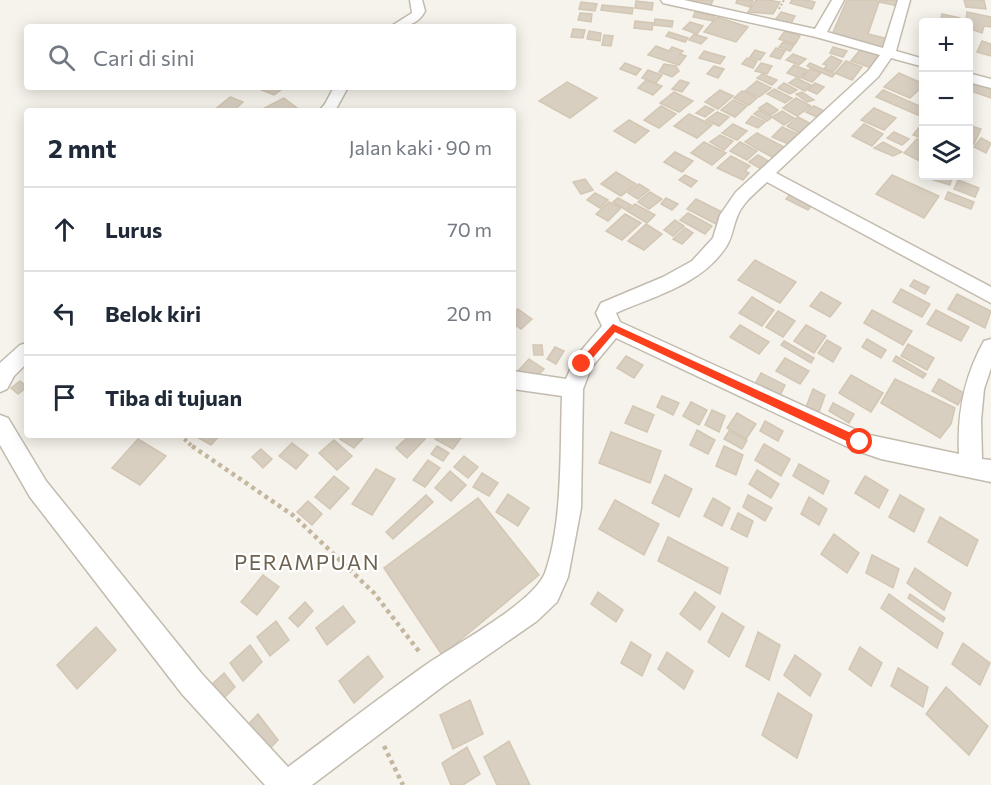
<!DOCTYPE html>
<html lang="id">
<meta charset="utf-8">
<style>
:root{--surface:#fff;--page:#f6f6f7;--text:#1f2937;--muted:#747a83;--line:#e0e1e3}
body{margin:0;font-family:Commissioner,sans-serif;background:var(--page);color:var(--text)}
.controls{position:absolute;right:18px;top:18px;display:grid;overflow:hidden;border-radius:6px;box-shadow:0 3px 15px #0003}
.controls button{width:54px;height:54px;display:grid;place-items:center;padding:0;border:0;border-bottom:2px solid var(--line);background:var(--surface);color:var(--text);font:30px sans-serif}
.stop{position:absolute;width:18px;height:18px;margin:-14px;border:4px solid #fc3f1d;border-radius:50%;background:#fff}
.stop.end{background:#fc3f1d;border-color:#fff;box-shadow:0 2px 6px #0008}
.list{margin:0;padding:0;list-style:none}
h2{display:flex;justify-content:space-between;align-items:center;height:78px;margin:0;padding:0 24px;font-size:26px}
h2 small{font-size:20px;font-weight:400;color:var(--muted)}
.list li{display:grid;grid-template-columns:39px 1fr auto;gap:18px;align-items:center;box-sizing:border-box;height:84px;padding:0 24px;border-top:2px solid var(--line)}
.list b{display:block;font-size:22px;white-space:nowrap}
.list em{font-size:20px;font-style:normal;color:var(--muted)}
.icon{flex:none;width:33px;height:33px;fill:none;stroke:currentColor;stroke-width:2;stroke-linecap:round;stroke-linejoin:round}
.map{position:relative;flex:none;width:991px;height:785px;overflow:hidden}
.search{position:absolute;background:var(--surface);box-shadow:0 3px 15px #0003;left:24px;top:24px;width:492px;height:66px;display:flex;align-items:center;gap:15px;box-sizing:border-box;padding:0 21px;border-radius:6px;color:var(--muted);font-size:22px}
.panel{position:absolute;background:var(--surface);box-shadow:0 3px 15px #0003;left:24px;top:108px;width:492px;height:330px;border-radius:6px}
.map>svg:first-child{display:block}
.building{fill:#d8cfc1;stroke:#d3c7b4;stroke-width:1.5}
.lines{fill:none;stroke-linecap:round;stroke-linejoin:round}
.minor-casing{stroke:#c2bbae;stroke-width:3}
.path-far2{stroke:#c4b79f;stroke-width:2;stroke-dasharray:2 2;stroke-linecap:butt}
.path-far1{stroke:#c4b79f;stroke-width:4;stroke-dasharray:3 3;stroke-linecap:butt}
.path{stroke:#c4b79f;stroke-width:4.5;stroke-dasharray:4 4;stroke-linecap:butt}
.minor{fill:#fff;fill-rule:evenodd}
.route{fill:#fc3f1d}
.labels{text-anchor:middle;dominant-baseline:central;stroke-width:4.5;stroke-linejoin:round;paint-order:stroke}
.quarter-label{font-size:21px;letter-spacing:1.5px;fill:#6e6250;stroke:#fff}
</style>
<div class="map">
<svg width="991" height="785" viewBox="0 0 991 785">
<rect width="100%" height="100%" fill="#f6f3ec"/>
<g class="building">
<path d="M 673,0 L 713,0 L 709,9 Z"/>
<path d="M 737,0 L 751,0 L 753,1 L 750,7 L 736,3 Z"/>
<path d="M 756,0 L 768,0 L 780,2 L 773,14 L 748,12 Z"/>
<path d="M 792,0 L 806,0 L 815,2 L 812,9 L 790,3 Z"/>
<path d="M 847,0 L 900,0 L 898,6 L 879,2 L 868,34 L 889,39 L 885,50 L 831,37 Z"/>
<path d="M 964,0 L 984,0 L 986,9 L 966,7 Z"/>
<path d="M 636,1 L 653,3 L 652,10 L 635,8 Z"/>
<path d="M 581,2 L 597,4 L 595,11 L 579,9 Z"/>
<path d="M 602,5 L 633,8 L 632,14 L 601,10 Z"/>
<path d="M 695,12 L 715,16 L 713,21 L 693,17 Z"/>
<path d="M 781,12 L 795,16 L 790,25 L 775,20 Z"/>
<path d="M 967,12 L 991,17 L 991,27 L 984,26 L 982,33 L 968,28 L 968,22 L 966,22 Z"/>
<path d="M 580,13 L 592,14 L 591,22 L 578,20 Z"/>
<path d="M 942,14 L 960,18 L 962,22 L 940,22 Z"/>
<path d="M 717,17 L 748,27 L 736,42 L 704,32 Z"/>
<path d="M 655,19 L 673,21 L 672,27 L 654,25 Z"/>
<path d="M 635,21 L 653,23 L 652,30 L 634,28 Z"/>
<path d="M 690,22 L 703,26 L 697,34 L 683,29 Z"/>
<path d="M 573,29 L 585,30 L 583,38 L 571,37 Z"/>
<path d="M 589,31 L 601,33 L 600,41 L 587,39 Z"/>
<path d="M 785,31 L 800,36 L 795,44 L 779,39 Z"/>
<path d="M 669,32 L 688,38 L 685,42 L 666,36 Z"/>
<path d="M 694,34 L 707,38 L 701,44 L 689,40 Z"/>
<path d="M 604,35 L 613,36 L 611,46 L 602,45 Z"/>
<path d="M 982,41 L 991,44 L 991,56 L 977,52 Z"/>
<path d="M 783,42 L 794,45 L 790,51 L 779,47 Z"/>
<path d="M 656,46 L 669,51 L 672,47 L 683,51 L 680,54 L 686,56 L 679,65 L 648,55 Z"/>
<path d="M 833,47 L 847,51 L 843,57 L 830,53 Z"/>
<path d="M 776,48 L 785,51 L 780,59 L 770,56 Z"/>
<path d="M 861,49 L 884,58 L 874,69 L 851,61 Z"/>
<path d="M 755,50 L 765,53 L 760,60 L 750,57 Z"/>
<path d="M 704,51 L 725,57 L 720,64 L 699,58 Z"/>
<path d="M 793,54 L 806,59 L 799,65 L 786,60 Z"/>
<path d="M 831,56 L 842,61 L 833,72 L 824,69 L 827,65 L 823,64 Z"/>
<path d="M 747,58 L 757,61 L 753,68 L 742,64 Z"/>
<path d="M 846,61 L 862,67 L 852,80 L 835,73 Z"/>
<path d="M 625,63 L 641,69 L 636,75 L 620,69 Z"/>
<path d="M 761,63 L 772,66 L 767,74 L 755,71 Z"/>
<path d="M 810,63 L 835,74 L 832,77 L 807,66 Z"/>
<path d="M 664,64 L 676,66 L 679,71 L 672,77 L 659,72 Z"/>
<path d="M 794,65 L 807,70 L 800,78 L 787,73 Z"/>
<path d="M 714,66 L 724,69 L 718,78 L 707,74 Z"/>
<path d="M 810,69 L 821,73 L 812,82 L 802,78 Z"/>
<path d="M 648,70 L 662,75 L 656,83 L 642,78 Z"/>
<path d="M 899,73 L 924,84 L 924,85 L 910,98 L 884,87 Z"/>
<path d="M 762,74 L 777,80 L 772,85 L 757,78 Z"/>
<path d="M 796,78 L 811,85 L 805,91 L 789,83 Z"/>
<path d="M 646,80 L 662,86 L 653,95 L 638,88 Z"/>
<path d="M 680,80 L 689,83 L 682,92 L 672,89 Z"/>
<path d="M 757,81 L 771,88 L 759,97 L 745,91 Z"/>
<path d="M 567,82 L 597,98 L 570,118 L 539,101 Z"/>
<path d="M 972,82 L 991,89 L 991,98 L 968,90 Z"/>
<path d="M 784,83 L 797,90 L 790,94 L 778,88 Z"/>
<path d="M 815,83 L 824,87 L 817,94 L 808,90 Z"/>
<path d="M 254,87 L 285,87 L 274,95 Z"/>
<path d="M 774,89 L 792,98 L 785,103 L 767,94 Z"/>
<path d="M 720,90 L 733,96 L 718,109 L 705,102 Z"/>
<path d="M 883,90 L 924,108 L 924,109 L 918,115 L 876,97 Z"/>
<path d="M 742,91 L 757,98 L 749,105 L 734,98 Z"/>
<path d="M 674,92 L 693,101 L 679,112 L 660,103 Z"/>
<path d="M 802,92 L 814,100 L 807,102 L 796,94 Z"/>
<path d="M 230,97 L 243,102 L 233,111 L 213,111 Z"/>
<path d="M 284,98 L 301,111 L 259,111 Z"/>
<path d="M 796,98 L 811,106 L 797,116 L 783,108 Z"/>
<path d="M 733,100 L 747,106 L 735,117 L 721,110 Z"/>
<path d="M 767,103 L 778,110 L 771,115 L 759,108 Z"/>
<path d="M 661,106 L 676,114 L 659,128 L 644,120 Z"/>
<path d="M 705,106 L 714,110 L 705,117 L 696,113 Z"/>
<path d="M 814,106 L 826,112 L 819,118 L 806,112 Z"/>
<path d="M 874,108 L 896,118 L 884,130 L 861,120 Z"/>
<path d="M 759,110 L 772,117 L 767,121 L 754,114 Z"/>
<path d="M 782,111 L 794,118 L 784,125 L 772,117 Z"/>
<path d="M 717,112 L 729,117 L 719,126 L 706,120 Z"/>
<path d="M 689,114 L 712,125 L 697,138 L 674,126 Z"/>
<path d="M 752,116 L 765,122 L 758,128 L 746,123 Z"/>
<path d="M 798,117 L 811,124 L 800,133 L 787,126 Z"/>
<path d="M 629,120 L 649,131 L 635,143 L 614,131 Z"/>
<path d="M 733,124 L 747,131 L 737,140 L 722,133 Z"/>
<path d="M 864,124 L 883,134 L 872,146 L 852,136 Z"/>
<path d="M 922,124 L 924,125 L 924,139 L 913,135 Z"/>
<path d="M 968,125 L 981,129 L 974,144 L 968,142 Z"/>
<path d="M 782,127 L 800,135 L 791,145 L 772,137 Z"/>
<path d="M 894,132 L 909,139 L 902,145 L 887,138 Z"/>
<path d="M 757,133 L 784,147 L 772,157 L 745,142 Z"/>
<path d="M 720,135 L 733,141 L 724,150 L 710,142 Z"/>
<path d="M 981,138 L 991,143 L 986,153 L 974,147 Z"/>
<path d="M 917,139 L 924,142 L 924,157 L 920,161 L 904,153 Z"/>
<path d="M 704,142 L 726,153 L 712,165 L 691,153 Z"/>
<path d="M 740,142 L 757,151 L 747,160 L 730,151 Z"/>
<path d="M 883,142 L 902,152 L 893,156 L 874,148 Z"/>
<path d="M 675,152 L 693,161 L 682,172 L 664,162 Z"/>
<path d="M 758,155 L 772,163 L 763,170 L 749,162 Z"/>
<path d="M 731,156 L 750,166 L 745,171 L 749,173 L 743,180 L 717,168 Z"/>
<path d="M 616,172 L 636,184 L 621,196 L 601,184 Z"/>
<path d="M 685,175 L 697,181 L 691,187 L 679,180 Z"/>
<path d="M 892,175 L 939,196 L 924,218 L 876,194 Z"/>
<path d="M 930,176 L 952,178 L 950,185 L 930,179 Z"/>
<path d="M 585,179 L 593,190 L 581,194 L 573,182 Z"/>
<path d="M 958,180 L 979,188 L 975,197 L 954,189 Z"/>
<path d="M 639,184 L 649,190 L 638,199 L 628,193 Z"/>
<path d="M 650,192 L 662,199 L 649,209 L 638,202 Z"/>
<path d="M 792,192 L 814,202 L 808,210 L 786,199 Z"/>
<path d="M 948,192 L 974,202 L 971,209 L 945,199 Z"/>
<path d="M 595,193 L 608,200 L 600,208 L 587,200 Z"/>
<path d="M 618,198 L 631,205 L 626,210 L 613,202 Z"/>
<path d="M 666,198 L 678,204 L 672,210 L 661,204 Z"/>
<path d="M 696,199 L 728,215 L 718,225 L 687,209 Z"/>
<path d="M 609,202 L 621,208 L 608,221 L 596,214 Z"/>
<path d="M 635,204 L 655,215 L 647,223 L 627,211 Z"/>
<path d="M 688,213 L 712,226 L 705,234 L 680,220 Z"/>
<path d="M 625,214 L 641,223 L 622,240 L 606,231 Z"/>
<path d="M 675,220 L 684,226 L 673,236 L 664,230 Z"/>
<path d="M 646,224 L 662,234 L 644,250 L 628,241 Z"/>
<path d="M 685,228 L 693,233 L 682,244 L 673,239 Z"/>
<path d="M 755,260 L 796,282 L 780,303 L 738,280 Z"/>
<path d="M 914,280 L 929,287 L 925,294 L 910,286 Z"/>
<path d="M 901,289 L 930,304 L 922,317 L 893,302 Z"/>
<path d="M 821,292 L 841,303 L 830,317 L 810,306 Z"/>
<path d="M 957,294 L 991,311 L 985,328 L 948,309 Z"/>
<path d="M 752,297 L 774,310 L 762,326 L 739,313 Z"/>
<path d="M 518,309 L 532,319 L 521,329 L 513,323 L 513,313 Z"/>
<path d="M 872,310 L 912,331 L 903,345 L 864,323 Z"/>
<path d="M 936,310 L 969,327 L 961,341 L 927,324 Z"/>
<path d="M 778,311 L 795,321 L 783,337 L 766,327 Z"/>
<path d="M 740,325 L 769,342 L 759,354 L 730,337 Z"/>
<path d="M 806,325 L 826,336 L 814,353 L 794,341 Z"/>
<path d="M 867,339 L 886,350 L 881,358 L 862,347 Z"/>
<path d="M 827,340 L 841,348 L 833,362 L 818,353 Z"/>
<path d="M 784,341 L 814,358 L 811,363 L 781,345 Z"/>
<path d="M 908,344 L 934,358 L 927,370 L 901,356 Z"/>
<path d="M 533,345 L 542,345 L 543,355 L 534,355 Z"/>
<path d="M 555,347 L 564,351 L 556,364 L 547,359 Z"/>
<path d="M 626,356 L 643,365 L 634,378 L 617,368 Z"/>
<path d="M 896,356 L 926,374 L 923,378 L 893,361 Z"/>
<path d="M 785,358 L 809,371 L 800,384 L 776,371 Z"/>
<path d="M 529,359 L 544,369 L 532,382 L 517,372 Z"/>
<path d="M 761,373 L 785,385 L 779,398 L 754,386 Z"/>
<path d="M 851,375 L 883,393 L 871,412 L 839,393 Z"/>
<path d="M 895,379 L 955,408 L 951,424 L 940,438 L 881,403 Z"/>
<path d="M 939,379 L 964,393 L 958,405 L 932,391 Z"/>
<path d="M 20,381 L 27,387 L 18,394 L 11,388 Z"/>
<path d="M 813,389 L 825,395 L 819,412 L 806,407 Z"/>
<path d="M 662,396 L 679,403 L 673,415 L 657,407 Z"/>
<path d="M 691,402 L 707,410 L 699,425 L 683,416 Z"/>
<path d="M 833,403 L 854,414 L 849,423 L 829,411 Z"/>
<path d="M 633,406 L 654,415 L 647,432 L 625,423 Z"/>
<path d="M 712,410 L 725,416 L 719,432 L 705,425 Z"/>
<path d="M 737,413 L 756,424 L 746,439 L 727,428 Z"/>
<path d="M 765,421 L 783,431 L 778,441 L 760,431 Z"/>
<path d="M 697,430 L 715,440 L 708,454 L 690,445 Z"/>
<path d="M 729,431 L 747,440 L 742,449 L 724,439 Z"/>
<path d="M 611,432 L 661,451 L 650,483 L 599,463 Z"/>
<path d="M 199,435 L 220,435 L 211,445 L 197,437 Z"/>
<path d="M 344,435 L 360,435 L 364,437 L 354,448 L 340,439 Z"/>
<path d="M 410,435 L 420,435 L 425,439 L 407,458 L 396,448 Z"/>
<path d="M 438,435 L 463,435 L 453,449 L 435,439 Z"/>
<path d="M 138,439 L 166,456 L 140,485 L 112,468 Z"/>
<path d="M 334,440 L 352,456 L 337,470 L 319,453 Z"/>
<path d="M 292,443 L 308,455 L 296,469 L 279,456 Z"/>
<path d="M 764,444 L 790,459 L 781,476 L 755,460 Z"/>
<path d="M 437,446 L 449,453 L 443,461 L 431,454 Z"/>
<path d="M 724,446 L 743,455 L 736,475 L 716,466 Z"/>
<path d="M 261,449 L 272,459 L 263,468 L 252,457 Z"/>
<path d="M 464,456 L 478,467 L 468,478 L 454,467 Z"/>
<path d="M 428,460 L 440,468 L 425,487 L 413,480 Z"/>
<path d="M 799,464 L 829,481 L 823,494 L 793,476 Z"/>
<path d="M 376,469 L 395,479 L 372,515 L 352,504 Z"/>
<path d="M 757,470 L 779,484 L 771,498 L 749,484 Z"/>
<path d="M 450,471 L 466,485 L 451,501 L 435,488 Z"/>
<path d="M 482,473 L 498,483 L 489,496 L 473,487 Z"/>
<path d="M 665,475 L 692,489 L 679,517 L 652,503 Z"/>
<path d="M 334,476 L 349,488 L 330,509 L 315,497 Z"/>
<path d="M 865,476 L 888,490 L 879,508 L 855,493 Z"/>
<path d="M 508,494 L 529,508 L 518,526 L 496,512 Z"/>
<path d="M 426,495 L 433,502 L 393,539 L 386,532 Z"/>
<path d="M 748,495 L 772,508 L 765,521 L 743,507 Z"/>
<path d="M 900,495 L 924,509 L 914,532 L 889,517 Z"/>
<path d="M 809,497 L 827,509 L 819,525 L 801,514 Z"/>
<path d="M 478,498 L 539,575 L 442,655 L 384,568 Z"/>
<path d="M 713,498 L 730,508 L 722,526 L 704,516 Z"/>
<path d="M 615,500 L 659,524 L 644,555 L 599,529 Z"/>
<path d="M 308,501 L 322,514 L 312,525 L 297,512 Z"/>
<path d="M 738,513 L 753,521 L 747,537 L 731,529 Z"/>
<path d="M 940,517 L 978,540 L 967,566 L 928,542 Z"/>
<path d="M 834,534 L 859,553 L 847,573 L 821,554 Z"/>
<path d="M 668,537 L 728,568 L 720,594 L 658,561 Z"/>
<path d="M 872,555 L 899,569 L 893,588 L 866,573 Z"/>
<path d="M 915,568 L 951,593 L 944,610 L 907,583 Z"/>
<path d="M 263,575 L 279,587 L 257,615 L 241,602 Z"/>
<path d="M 598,592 L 623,610 L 616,622 L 591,604 Z"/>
<path d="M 695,592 L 715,607 L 700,630 L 680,614 Z"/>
<path d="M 889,594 L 943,633 L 937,648 L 881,608 Z"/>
<path d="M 910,594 L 945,618 L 943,622 L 908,598 Z"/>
<path d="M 305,602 L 313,611 L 298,627 L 289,618 Z"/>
<path d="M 343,606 L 355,622 L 327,645 L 316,628 Z"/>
<path d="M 722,613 L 744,627 L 729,657 L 708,642 Z"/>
<path d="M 276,621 L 289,640 L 270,656 L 257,637 Z"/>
<path d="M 96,627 L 116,650 L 77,689 L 57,665 Z"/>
<path d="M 758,632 L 780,645 L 769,680 L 746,666 Z"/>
<path d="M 631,642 L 651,655 L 642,676 L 621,663 Z"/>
<path d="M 963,643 L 990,663 L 980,685 L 952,664 Z"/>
<path d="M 250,645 L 262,662 L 243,681 L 230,663 Z"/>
<path d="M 860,647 L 882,663 L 871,686 L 849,669 Z"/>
<path d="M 667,652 L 693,671 L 684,689 L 658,669 Z"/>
<path d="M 795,655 L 821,674 L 810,696 L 784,675 Z"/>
<path d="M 368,656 L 383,677 L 354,703 L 339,681 Z"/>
<path d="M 898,668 L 928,687 L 923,707 L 891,686 Z"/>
<path d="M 224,673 L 235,687 L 221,701 L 210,686 Z"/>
<path d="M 946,687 L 988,726 L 969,755 L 926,714 Z"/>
<path d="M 778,693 L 812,715 L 797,758 L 762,735 Z"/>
<path d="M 470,700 L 483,734 L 453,749 L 440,715 Z"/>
<path d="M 258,714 L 278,740 L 261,758 L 241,732 Z"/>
<path d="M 509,741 L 530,785 L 497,785 L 484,757 Z"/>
<path d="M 467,747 L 480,774 L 463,785 L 451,785 L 442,763 Z"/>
</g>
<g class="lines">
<g class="minor-casing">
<g id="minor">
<path d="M 410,0 L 422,0 L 425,11 C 418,25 405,27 390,27 L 412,13 Z"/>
<path d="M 661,0 L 684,0 L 815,29 L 832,0 L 844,0 L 827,32 L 883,48 L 898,0 L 910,0 L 896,51 L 924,59 L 924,67 L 891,58 L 878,77 L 776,173 L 991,287 L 991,303 L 767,182 C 756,192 742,203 737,217 C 733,227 732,238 726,247 C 701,285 654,296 616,313 L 620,322 L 865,434 L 959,454 C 957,413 964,377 984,341 L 991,339 L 991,368 L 984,389 L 981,420 L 982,459 L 991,460 L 991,482 L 881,459 L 852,449 L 616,338 L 591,368 L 583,389 L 581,508 L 568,577 L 557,602 L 537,621 L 446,684 L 312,785 L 265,785 L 182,694 L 30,497 L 0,445 L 0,415 L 8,418 L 46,481 L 202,674 L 288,767 C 334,733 380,697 427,664 C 456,644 533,603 545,573 C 563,523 560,450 562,396 L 513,389 L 513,371 L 566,379 L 575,358 L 602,326 L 596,313 L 601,303 L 663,277 L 692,261 L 713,238 L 720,215 L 736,192 L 868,71 L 880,55 L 816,37 L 663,3 Z"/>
<path d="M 968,73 L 991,79 L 991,88 L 968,82 Z"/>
<path d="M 334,87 L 348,87 L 335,111 L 319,111 L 325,104 Z"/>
<path d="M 27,343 L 27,363 L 14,376 L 7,389 L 0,392 L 0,363 L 20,345 Z"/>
</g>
</g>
<path class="path-far2" d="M 779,9 L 784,0"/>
<path class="path-far1" d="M 180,435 L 194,448"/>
<g class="path">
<path d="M 192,446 L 294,516 L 374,593 L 421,654"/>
<path d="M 384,746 L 403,785"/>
</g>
<use href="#minor" class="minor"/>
</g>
<path class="route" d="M 613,324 L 864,439 L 864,446 L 857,446 L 615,332 L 585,367 L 579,367 L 579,361 Z"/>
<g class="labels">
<g class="quarter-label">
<text x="307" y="561">PERAMPUAN</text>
</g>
</g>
</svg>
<div class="controls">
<button>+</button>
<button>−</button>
<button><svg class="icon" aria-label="layers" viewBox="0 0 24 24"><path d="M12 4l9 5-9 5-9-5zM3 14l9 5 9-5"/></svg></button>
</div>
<div class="stop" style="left:860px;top:442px"></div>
<div class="stop end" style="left:582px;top:364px"></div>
<div class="search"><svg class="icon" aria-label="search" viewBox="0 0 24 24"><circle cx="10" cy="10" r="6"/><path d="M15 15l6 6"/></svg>Cari di sini</div>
<section class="panel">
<h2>2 mnt<small>Jalan kaki · 90 m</small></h2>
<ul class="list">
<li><svg class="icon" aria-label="ahead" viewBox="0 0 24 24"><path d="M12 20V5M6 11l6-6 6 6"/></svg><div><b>Lurus</b></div><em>70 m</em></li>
<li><svg class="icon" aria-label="left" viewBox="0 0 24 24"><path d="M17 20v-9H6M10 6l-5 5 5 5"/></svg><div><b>Belok kiri</b></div><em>20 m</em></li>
<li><svg class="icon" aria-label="arrive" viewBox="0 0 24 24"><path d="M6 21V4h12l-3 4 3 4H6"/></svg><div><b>Tiba di tujuan</b></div></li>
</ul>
</section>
</div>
